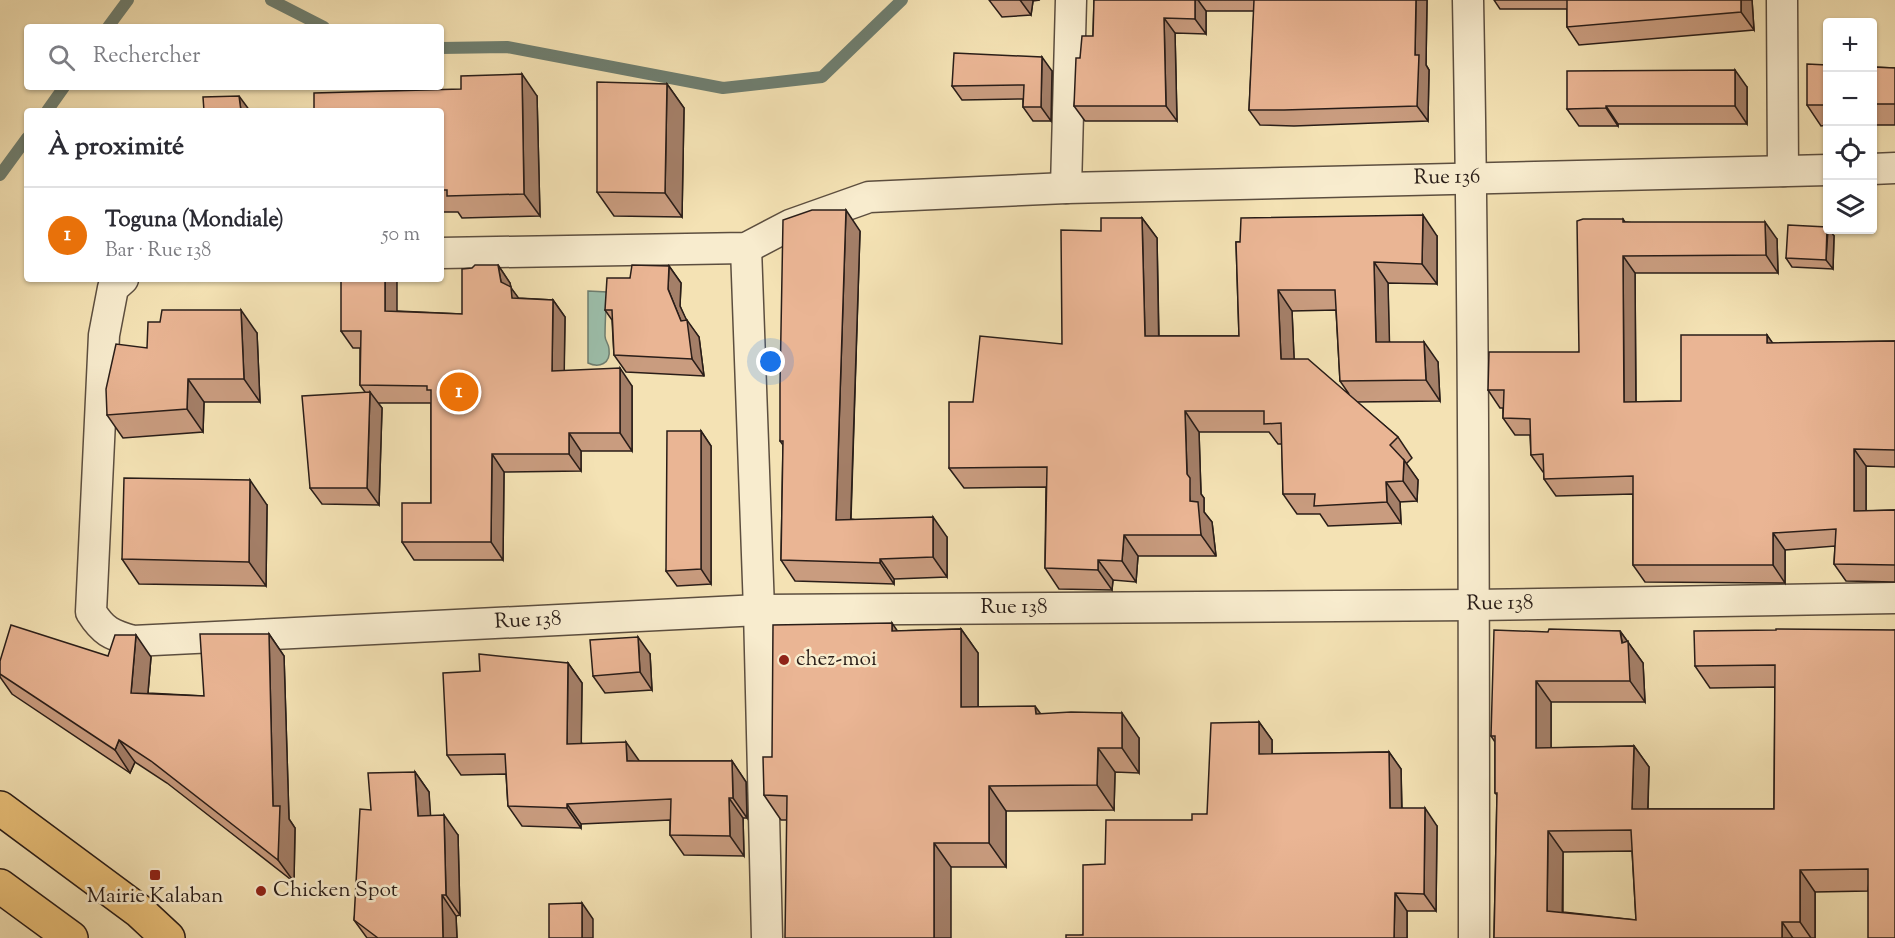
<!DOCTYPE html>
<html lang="fr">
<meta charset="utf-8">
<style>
:root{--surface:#fff;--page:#f7f7f7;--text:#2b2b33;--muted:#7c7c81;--line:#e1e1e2;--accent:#111827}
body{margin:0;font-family:"Sorts Mill Goudy",serif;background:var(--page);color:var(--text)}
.controls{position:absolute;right:18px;top:18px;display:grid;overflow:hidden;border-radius:6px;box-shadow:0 2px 4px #0004}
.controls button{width:54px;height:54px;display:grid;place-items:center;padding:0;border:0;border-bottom:2px solid var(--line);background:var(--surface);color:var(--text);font:30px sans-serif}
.you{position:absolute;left:771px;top:362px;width:21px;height:21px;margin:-15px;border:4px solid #fff;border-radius:50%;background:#1a73e8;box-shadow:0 0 0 9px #1a73e833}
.badge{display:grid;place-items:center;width:39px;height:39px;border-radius:50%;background:var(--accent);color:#fff;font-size:20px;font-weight:700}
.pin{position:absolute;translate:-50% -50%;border:3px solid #fff;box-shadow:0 2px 6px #0006}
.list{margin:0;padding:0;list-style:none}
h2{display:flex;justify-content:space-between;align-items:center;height:78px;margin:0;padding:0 24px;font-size:26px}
h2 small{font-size:20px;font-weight:400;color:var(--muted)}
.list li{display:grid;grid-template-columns:39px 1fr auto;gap:18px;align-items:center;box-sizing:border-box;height:96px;padding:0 24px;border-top:2px solid var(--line)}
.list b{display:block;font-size:22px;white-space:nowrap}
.list p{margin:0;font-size:20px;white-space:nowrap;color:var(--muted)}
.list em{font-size:20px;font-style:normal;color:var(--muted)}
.icon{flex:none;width:33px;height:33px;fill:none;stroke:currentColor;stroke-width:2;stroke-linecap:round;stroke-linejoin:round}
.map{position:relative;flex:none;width:1895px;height:938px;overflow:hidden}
.search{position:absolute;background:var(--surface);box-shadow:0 2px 4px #0004;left:24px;top:24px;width:420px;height:66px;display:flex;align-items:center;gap:15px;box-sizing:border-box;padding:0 21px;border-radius:6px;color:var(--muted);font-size:22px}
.panel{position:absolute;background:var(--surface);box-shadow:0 2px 4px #0004;left:24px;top:108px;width:420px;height:174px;border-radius:6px}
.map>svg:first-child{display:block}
.water{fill:#9cbeaa;stroke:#6e7e70;stroke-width:1.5}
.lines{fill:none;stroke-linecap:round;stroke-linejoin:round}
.stream{stroke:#6e7e70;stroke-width:12}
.minor-casing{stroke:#5c4e3f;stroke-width:33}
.trunk-casing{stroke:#291d18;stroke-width:36}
.minor{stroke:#f8ecce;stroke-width:30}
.trunk{stroke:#eac17a;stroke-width:33}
.wall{fill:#c99c7f;stroke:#291d18;stroke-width:1.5;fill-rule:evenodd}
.shaded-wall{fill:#a47f68;stroke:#291d18;stroke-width:1.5}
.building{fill:#eab594;stroke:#291d18;stroke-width:1.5;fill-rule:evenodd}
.poi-dot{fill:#8f2418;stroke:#f8ecce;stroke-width:2}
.labels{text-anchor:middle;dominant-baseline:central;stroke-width:5;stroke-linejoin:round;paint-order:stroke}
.street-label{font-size:21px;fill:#291d18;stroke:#f8ecce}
.poi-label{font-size:21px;fill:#291d18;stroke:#f8ecce;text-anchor:start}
</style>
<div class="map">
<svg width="1895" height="938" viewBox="0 0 1895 938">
<rect width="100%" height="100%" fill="#f4e2b4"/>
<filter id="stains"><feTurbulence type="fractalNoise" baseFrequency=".00333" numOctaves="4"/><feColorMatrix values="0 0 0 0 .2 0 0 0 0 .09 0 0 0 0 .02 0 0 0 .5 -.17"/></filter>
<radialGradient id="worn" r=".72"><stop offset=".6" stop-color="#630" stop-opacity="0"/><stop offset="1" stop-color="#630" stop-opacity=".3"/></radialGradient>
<path class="water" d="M 588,291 L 607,292 C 606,306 605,321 605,336 C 605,341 609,344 609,349 C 611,364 599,368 588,363 Z"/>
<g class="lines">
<g class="stream">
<path d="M 271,0 L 324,27"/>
<path d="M 108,27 L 128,0"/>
<path d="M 441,48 L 507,47 L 723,88 L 822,77 L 902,0"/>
<path d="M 47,111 L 64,87"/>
<path d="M 0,175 L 27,138"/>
</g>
<g class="minor-casing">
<g id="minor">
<path d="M 1468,0 C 1474,313 1474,625 1474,938"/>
<path d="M 1782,0 L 1783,171"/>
<path d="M 1872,169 L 1895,168"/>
<path d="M 1066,188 L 1071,0"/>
<path d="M 746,248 L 759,610 L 767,938"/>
<path d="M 441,253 L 746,248 L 790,225 L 869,197 L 1066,188 L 1828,170"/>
<path d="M 123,279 L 113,288 L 104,335 L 91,612 C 103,631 111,635 133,641 L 759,610 L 1474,605 L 1895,598"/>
</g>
</g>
<g class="trunk-casing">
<g id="trunk">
<path d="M 0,808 L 139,911 L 168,938"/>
<path d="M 0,886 L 71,938"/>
</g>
</g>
<use href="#minor" class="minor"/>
<use href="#trunk" class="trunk"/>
</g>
<g class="wall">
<path d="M 989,0 L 1040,0 L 1033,1 L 1031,15 L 1002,17 Z"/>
<path d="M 1094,0 L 1427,0 L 1426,65 L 1429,70 L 1428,121 L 1294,126 L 1260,125 L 1249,110 L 1254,11 L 1206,11 L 1206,34 L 1175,33 L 1177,121 L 1085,121 L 1074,106 L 1080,58 L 1093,36 Z"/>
<path d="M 1494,0 L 1752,0 L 1754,30 L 1579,45 L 1567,27 L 1567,9 L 1500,9 Z"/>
<path d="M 1827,65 L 1827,125 L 1821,126 L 1807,105 Z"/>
<path d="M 1872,67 L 1895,68 L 1895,125 L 1872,125 Z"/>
<path d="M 1052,71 L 1051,121 L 1033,121 L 1023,107 L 1023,99 L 962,100 L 952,86 Z"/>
<path d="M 667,84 L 684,108 L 682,217 L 614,216 L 597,192 Z"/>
<path d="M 1747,87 L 1747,124 L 1618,124 L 1618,126 L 1579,126 L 1567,109 Z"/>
<path d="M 537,96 L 540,216 L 462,218 L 458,212 L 441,212 L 441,111 Z"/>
<path d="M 1142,218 L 1157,238 L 1159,336 L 1239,336 L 1236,242 L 1437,236 L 1437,284 L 1388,283 L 1389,342 L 1438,362 L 1440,401 L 1357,402 L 1398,437 L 1412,458 L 1406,464 L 1418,480 L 1417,501 L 1400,502 L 1401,523 L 1328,526 L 1320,514 L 1297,514 L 1283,494 L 1282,444 L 1278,444 L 1269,432 L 1199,432 L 1201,494 L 1204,498 L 1204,512 L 1212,522 L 1216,556 L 1138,556 L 1136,582 L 1113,580 L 1112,590 L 1059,589 L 1045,568 L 1046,487 L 964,488 L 949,468 L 973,402 L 1062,344 L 1101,231 ZM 1336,310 L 1340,381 L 1349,394 L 1294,359 L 1292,311 Z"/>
<path d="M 1623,219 L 1625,222 L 1777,239 L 1778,273 L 1635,273 L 1636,402 L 1681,401 L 1767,335 L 1772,343 L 1895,341 L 1895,467 L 1866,466 L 1866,511 L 1895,510 L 1895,582 L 1846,581 L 1834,564 L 1835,546 L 1785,550 L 1785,583 L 1645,582 L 1633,565 L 1633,494 L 1556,496 L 1544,479 L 1544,472 L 1543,472 L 1531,455 L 1530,435 L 1515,435 L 1503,418 L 1503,408 L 1500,408 L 1488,390 L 1579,352 Z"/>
<path d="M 860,231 L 851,519 L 947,537 L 947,577 L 894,579 L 894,584 L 795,581 L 781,560 L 783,445 L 780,441 Z"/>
<path d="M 1834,236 L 1833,269 L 1792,267 L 1786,258 Z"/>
<path d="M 498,265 L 510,283 L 511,288 L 518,298 L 553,300 L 565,317 L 564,371 L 632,386 L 632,451 L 581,451 L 581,471 L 504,472 L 503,560 L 414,560 L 402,542 L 431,503 L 431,403 L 378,403 L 382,408 L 379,505 L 322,504 L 310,488 L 365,392 L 360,385 L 360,348 L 353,348 L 341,331 L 397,311 L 462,314 Z"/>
<path d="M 669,266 L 681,283 L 680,306 L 686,320 L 699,337 L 704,376 L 626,372 L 614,355 L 612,320 L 605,310 L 630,278 Z"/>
<path d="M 257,333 L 260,402 L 204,402 L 203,432 L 123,438 L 107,415 L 147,348 Z"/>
<path d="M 701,431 L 711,446 L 711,584 L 677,586 L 666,571 Z"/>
<path d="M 267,505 L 266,586 L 139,584 L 122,559 Z"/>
<path d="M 961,629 L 978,653 L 978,707 L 1041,714 L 1139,738 L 1139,773 L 1115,772 L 1114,810 L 1006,811 L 1006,867 L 951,867 L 787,820 L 781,820 L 764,795 L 772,757 L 898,631 Z"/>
<path d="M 1895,630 L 1868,891 L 1815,892 L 1815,938 L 1494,938 L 1497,795 L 1495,793 L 1495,742 L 1491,736 L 1548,632 L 1620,631 L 1643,663 L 1645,702 L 1551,702 L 1551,748 L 1634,746 L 1649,767 L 1648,809 L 1774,809 L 1775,687 L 1710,688 L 1695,666 ZM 1632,851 L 1636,920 L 1563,912 L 1563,852 Z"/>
<path d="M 269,634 L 284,656 L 289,819 L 295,828 L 294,882 L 167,783 L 135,762 L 130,773 L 12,694 L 0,677 L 0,661 L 108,656 L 151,657 L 148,693 L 204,696 Z"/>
<path d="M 650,654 L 652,690 L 605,693 L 593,676 Z"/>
<path d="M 568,663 L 582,683 L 581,743 L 640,761 L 732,761 L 746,782 L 747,818 L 743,818 L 744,856 L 684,855 L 670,835 L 670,820 L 581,824 L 581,828 L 522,826 L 508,806 L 506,774 L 461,775 L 447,755 L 480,671 Z"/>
<path d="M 1259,722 L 1272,740 L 1272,754 L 1389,752 L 1401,769 L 1402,808 L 1437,826 L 1436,911 L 1407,911 L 1407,938 L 1066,938 L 1083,935 L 1105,864 L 1192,820 L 1207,814 Z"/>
<path d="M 415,772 L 429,792 L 430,816 L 458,835 L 460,915 L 456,916 L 457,938 L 367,938 L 354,920 L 371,810 Z"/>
</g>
<g class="shaded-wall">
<path d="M 1020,0 L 1032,0 L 1033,1 L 1031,15 Z"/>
<path d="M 1195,0 L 1198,0 L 1206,11 L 1206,34 L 1195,19 Z"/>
<path d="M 1416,0 L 1427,0 L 1426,65 L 1429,70 L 1428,121 L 1417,106 L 1415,55 Z"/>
<path d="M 1741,0 L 1752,0 L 1754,30 L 1741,12 Z"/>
<path d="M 1164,18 L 1175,33 L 1177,121 L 1166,106 Z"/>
<path d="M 1042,57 L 1052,71 L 1051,121 L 1041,107 Z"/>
<path d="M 1735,70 L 1747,87 L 1747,124 L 1735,106 Z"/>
<path d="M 522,74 L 537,96 L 540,216 L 524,194 Z"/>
<path d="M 667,84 L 684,108 L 682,217 L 665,193 Z"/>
<path d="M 239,96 L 250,111 L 241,111 Z"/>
<path d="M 1606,106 L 1618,124 L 1618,126 L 1606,108 Z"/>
<path d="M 846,210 L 860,231 L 850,540 L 836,520 Z"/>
<path d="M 1423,215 L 1437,236 L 1437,284 L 1422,264 Z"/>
<path d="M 1142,218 L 1157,238 L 1159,356 L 1145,336 Z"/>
<path d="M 1765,222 L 1777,239 L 1778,273 L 1766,255 Z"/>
<path d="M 1828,230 L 1830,230 L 1834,236 L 1833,269 L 1826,260 Z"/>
<path d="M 1623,256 L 1635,273 L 1636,419 L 1624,402 Z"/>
<path d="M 1374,262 L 1388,283 L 1390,362 L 1376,342 Z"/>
<path d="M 498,265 L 510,283 L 511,288 L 523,304 L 524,315 L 501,282 Z"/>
<path d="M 669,266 L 681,283 L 680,306 L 687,321 L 687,320 L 699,337 L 704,376 L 692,359 L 681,321 L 668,289 Z"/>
<path d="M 385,279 L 397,279 L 397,328 L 385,311 Z"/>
<path d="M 1278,290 L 1292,311 L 1295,379 L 1281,359 Z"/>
<path d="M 553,300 L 565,317 L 564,389 L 552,371 Z"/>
<path d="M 241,310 L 257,333 L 260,402 L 244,379 Z"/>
<path d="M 1767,335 L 1779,352 L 1767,343 Z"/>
<path d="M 1424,342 L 1438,362 L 1440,401 L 1426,380 Z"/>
<path d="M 620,368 L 632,386 L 632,451 L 620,433 Z"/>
<path d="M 188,379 L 204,402 L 203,432 L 187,409 Z"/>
<path d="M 370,392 L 382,408 L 379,505 L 367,488 Z"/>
<path d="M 1185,411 L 1199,432 L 1201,494 L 1204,498 L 1204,512 L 1212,522 L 1216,556 L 1201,535 L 1190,501 L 1187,474 Z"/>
<path d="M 701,431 L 711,446 L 711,584 L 701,569 Z"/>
<path d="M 569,433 L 581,451 L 581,471 L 569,454 Z"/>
<path d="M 1854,449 L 1866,466 L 1866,528 L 1854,511 Z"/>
<path d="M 492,454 L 504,472 L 503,560 L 491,542 Z"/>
<path d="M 1404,460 L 1418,480 L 1417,501 L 1403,481 Z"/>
<path d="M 250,480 L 267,505 L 266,586 L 249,562 Z"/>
<path d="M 1386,482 L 1400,502 L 1401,523 L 1387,502 Z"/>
<path d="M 933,517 L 947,537 L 947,577 L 933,557 Z"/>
<path d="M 1773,533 L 1785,550 L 1785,583 L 1773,565 Z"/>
<path d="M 1124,535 L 1138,556 L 1136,582 L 1122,561 Z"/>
<path d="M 880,559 L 894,579 L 894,584 L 880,563 Z"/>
<path d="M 1098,560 L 1113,580 L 1112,590 L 1098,570 Z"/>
<path d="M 892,623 L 909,648 L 892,631 Z"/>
<path d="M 961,629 L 978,653 L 978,732 L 961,707 Z"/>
<path d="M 1620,631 L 1643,663 L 1645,702 L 1630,681 Z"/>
<path d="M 269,634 L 284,656 L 289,819 L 295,828 L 294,882 L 278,860 L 273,806 Z"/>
<path d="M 136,635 L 151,657 L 146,715 L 131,693 Z"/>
<path d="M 638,637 L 650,654 L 652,690 L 640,672 Z"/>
<path d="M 568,663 L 582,683 L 581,764 L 567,744 Z"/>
<path d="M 1536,681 L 1551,702 L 1551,770 L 1536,748 Z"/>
<path d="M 1035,706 L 1053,731 L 1036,714 Z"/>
<path d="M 1122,713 L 1139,738 L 1139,773 L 1122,748 Z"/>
<path d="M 1259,722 L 1272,740 L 1272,772 L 1259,754 Z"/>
<path d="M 119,740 L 135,762 L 130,773 L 115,750 Z"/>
<path d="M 626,742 L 640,762 L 627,761 Z"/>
<path d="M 1634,746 L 1649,767 L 1647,831 L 1632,809 Z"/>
<path d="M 1098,748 L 1115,772 L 1114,810 L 1097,785 Z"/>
<path d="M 1389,752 L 1401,769 L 1402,826 L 1390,808 Z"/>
<path d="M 732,761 L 746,782 L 747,818 L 733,798 Z"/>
<path d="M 415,772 L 429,792 L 432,836 L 418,816 Z"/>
<path d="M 989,786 L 1006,811 L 1006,867 L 989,843 Z"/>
<path d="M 729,798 L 743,818 L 744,856 L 730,836 Z"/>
<path d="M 567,804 L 581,824 L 581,828 L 567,808 Z"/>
<path d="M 1425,808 L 1437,826 L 1436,911 L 1424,894 Z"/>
<path d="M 444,815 L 458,835 L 460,915 L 446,895 Z"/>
<path d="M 1548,831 L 1563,852 L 1562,932 L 1547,911 Z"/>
<path d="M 934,843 L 951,867 L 951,938 L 934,938 Z"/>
<path d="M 1800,870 L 1815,892 L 1815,938 L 1811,938 L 1800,922 Z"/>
<path d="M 1395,893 L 1407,911 L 1407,938 L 1394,938 Z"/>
<path d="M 442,895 L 456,916 L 457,938 L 443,938 Z"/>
<path d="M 582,903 L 593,919 L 593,938 L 582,938 Z"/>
<path d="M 1782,922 L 1793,938 L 1782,938 Z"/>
</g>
<g class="building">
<path d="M 1094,0 L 1195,0 L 1195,19 L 1164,18 L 1166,106 L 1074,106 L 1076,58 L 1080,58 L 1082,36 L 1093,36 Z"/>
<path d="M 1254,0 L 1416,0 L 1415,55 L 1419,55 L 1417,106 L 1284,110 L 1249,110 Z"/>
<path d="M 1567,0 L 1741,0 L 1741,12 L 1567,27 Z"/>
<path d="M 954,53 L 1042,57 L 1041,107 L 1023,107 L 1024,85 L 952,86 Z"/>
<path d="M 1807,64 L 1827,65 L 1827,105 L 1807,105 Z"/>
<path d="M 1872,67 L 1895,68 L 1895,104 L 1872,104 Z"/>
<path d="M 1735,70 L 1735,106 L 1606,106 L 1606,108 L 1567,109 L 1567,71 Z"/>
<path d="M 522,74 L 524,194 L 447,196 L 447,190 L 441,190 L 441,111 L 314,111 L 314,93 L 461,89 L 461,76 Z"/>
<path d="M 597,82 L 667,84 L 665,193 L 597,192 Z"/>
<path d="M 239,96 L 241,111 L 204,111 L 203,97 Z"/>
<path d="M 812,210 L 846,210 L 836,520 L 933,517 L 933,557 L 880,559 L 880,563 L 781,560 L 783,441 L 780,441 L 780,385 L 783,220 Z"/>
<path d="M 1423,215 L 1422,264 L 1374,262 L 1376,342 L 1424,342 L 1426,380 L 1340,381 L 1335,290 L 1278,290 L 1281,359 L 1308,359 L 1398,437 L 1390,445 L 1404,460 L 1403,481 L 1386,482 L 1387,502 L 1314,506 L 1315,494 L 1283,494 L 1281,423 L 1264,424 L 1264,411 L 1185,411 L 1187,474 L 1190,478 L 1190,501 L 1198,502 L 1201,535 L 1124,535 L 1122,561 L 1098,560 L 1098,570 L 1045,568 L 1047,467 L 949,468 L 949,402 L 973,402 L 980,336 L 1062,344 L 1061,230 L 1101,231 L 1101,218 L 1142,218 L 1145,336 L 1239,336 L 1236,242 L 1240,242 L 1241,218 Z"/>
<path d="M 1583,219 L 1623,219 L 1623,222 L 1765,222 L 1766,255 L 1623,256 L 1624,402 L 1681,401 L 1681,335 L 1767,335 L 1767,343 L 1895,341 L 1895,450 L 1854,449 L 1854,511 L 1895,510 L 1895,565 L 1834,564 L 1836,529 L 1773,533 L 1773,565 L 1633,565 L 1633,476 L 1544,479 L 1543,454 L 1531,455 L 1530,419 L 1503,418 L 1504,390 L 1488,390 L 1489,352 L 1579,352 L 1577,221 Z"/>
<path d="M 1788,225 L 1827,227 L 1826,260 L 1786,258 Z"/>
<path d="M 475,265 L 498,265 L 501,282 L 511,287 L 512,298 L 553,300 L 552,371 L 620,368 L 620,433 L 569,433 L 569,454 L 492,454 L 491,542 L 402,542 L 402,503 L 431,503 L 431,390 L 427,390 L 427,386 L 360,385 L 361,331 L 341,331 L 341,279 L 385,279 L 385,311 L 462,314 L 462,269 L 472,268 Z"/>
<path d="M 632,265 L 669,266 L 668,289 L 681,321 L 687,320 L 692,359 L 614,355 L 612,310 L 605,310 L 607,278 L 630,278 Z"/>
<path d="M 162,310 L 241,310 L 244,379 L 188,379 L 187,409 L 107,415 L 106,389 L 116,344 L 147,348 L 148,322 L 160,322 Z"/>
<path d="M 370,392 L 367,488 L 310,488 L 302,396 Z"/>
<path d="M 667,431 L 701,431 L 701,569 L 666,571 Z"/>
<path d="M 124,478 L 250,480 L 249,562 L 122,559 Z"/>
<path d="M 892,623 L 892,631 L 961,629 L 961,707 L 1035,706 L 1036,714 L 1071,712 L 1122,713 L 1122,748 L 1098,748 L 1097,785 L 989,786 L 989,843 L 934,843 L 934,938 L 785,938 L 787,796 L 764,795 L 763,757 L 772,757 L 773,625 Z"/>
<path d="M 11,625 L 108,656 L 115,635 L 136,635 L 131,693 L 204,696 L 200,634 L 269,634 L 273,806 L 280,806 L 278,860 L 151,761 L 119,740 L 115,750 L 0,674 L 0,661 Z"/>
<path d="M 1549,629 L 1620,631 L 1622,643 L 1628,641 L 1630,681 L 1536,681 L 1536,748 L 1634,746 L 1632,809 L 1774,809 L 1775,665 L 1695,666 L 1694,631 L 1776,630 L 1776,629 L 1895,630 L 1895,938 L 1868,938 L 1868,869 L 1800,870 L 1800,922 L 1782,922 L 1782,938 L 1494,938 L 1497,793 L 1495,793 L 1495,736 L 1491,736 L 1494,630 L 1548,632 ZM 1631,830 L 1636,920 L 1547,911 L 1548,831 Z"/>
<path d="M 638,637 L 640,672 L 593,676 L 590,640 Z"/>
<path d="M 479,654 L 568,663 L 567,744 L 626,742 L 627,761 L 732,761 L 733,798 L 729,798 L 730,836 L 670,835 L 671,799 L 567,804 L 567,808 L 508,806 L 505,754 L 447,755 L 443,673 L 480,671 Z"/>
<path d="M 1259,722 L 1259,754 L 1389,752 L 1390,808 L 1425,808 L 1424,894 L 1395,893 L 1394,938 L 1066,938 L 1066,935 L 1083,935 L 1083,865 L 1105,864 L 1106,820 L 1192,820 L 1192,814 L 1207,814 L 1211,723 Z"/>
<path d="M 415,772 L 418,816 L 444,815 L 446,895 L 442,895 L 443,938 L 378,938 L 354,920 L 360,809 L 371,810 L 368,773 Z"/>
<path d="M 582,903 L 582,938 L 549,938 L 549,904 Z"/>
</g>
<g class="poi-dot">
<circle cx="784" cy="660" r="6"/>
<rect x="149" y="869" width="12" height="12" rx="3"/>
<circle cx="261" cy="891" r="6"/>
</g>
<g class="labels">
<g class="street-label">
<text transform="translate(1447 178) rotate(-1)">Rue 136</text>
<text transform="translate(1500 604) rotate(-1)">Rue 138</text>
<text x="1014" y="608">Rue 138</text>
<text transform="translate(528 621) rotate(-3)">Rue 138</text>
</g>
<g class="poi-label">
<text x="796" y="660">chez-moi</text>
<text x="273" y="891">Chicken Spot</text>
<text x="155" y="897" text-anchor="middle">Mairie Kalaban</text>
</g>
</g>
<rect width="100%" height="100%" filter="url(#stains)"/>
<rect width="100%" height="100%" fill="url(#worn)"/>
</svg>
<div class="controls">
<button>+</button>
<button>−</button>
<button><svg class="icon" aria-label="locate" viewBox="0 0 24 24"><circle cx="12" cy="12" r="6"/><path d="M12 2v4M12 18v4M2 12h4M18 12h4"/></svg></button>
<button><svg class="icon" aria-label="layers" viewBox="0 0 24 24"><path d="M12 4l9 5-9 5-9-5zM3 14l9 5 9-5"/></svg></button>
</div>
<div class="you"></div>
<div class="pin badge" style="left:459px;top:392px;background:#e8710a">1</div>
<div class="search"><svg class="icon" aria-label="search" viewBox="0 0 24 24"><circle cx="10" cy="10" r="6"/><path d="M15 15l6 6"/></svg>Rechercher</div>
<section class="panel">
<h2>À proximité<small></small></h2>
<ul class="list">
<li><span class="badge" style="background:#e8710a">1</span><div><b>Toguna (Mondiale)</b><p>Bar · Rue 138</p></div><em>50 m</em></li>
</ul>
</section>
</div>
